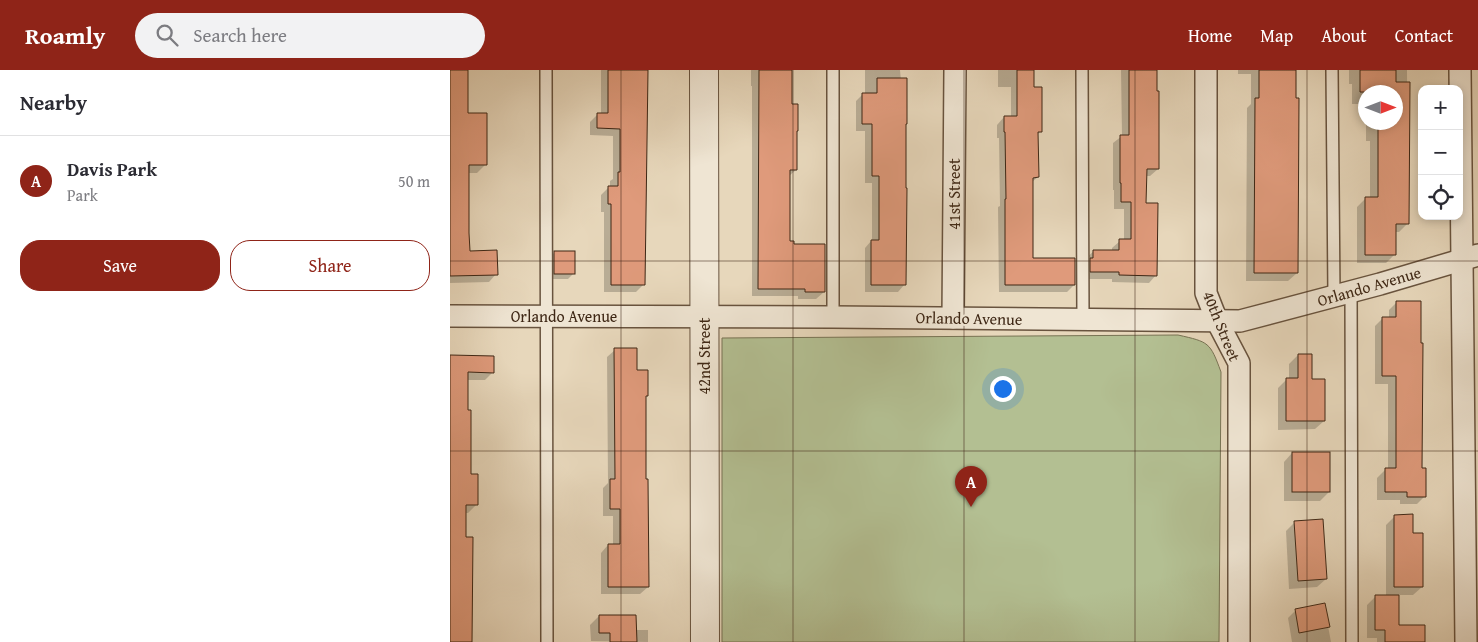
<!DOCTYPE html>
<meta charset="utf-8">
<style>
:root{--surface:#fff;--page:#f2f2f3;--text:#2b2b33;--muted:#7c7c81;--line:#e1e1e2;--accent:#8f2418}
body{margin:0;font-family:"Gentium Book Plus",serif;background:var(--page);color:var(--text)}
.controls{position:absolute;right:15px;top:15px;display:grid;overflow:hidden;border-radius:10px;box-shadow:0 2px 8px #0003}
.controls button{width:45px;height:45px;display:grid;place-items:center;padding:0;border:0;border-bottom:1px solid var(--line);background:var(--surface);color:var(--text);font:25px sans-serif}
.compass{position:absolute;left:908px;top:15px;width:45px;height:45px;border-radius:50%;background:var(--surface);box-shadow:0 2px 8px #0003;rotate:90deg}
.you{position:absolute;left:552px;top:318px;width:18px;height:18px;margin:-12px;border:4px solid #fff;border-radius:50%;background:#1a73e8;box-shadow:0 0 0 8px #1a73e833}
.badge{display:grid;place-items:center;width:32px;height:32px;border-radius:50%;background:var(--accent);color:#fff;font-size:16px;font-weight:700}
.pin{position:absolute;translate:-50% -41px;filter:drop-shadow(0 1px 2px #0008)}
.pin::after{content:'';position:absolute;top:26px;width:18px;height:15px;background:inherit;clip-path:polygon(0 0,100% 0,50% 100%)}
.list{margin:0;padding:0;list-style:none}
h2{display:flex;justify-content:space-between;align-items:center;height:65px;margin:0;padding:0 20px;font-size:21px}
h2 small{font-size:16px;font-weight:400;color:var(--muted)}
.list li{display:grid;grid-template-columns:32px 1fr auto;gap:15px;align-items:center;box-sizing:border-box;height:90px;padding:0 20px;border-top:1px solid var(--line)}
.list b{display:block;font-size:19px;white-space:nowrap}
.list p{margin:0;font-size:16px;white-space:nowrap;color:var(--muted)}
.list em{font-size:16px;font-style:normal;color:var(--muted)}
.actions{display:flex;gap:10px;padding:15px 20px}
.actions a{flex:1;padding:11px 0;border:1px solid var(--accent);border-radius:20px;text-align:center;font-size:18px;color:var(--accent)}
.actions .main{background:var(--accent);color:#fff}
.icon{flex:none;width:28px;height:28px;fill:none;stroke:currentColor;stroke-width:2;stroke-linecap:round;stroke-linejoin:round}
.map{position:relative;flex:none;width:1028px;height:572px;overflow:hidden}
header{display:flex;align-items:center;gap:30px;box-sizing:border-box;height:70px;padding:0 25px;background:var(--accent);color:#fff}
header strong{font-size:24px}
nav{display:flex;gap:28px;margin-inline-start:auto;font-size:18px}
.search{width:350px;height:45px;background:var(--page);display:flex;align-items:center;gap:12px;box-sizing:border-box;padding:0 18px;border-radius:28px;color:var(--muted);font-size:19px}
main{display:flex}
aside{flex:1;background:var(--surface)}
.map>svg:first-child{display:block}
.green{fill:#b3bf92;stroke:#787354}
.shadow{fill:#0003}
.building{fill:#df9a7b;stroke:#3e2715}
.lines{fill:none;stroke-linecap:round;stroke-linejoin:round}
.service-casing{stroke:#68533e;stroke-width:14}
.minor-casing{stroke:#68533e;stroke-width:24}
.tertiary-casing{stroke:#68533e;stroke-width:30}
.service{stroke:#efe5d3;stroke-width:11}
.minor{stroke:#efe5d3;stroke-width:21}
.tertiary{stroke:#efe5d3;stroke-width:28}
.grid{fill:none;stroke:#3e2715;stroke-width:1;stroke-opacity:0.55}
.labels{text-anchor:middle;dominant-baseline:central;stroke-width:4;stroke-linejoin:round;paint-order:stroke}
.street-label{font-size:16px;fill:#3e2715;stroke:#efe5d3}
</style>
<header>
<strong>Roamly</strong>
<div class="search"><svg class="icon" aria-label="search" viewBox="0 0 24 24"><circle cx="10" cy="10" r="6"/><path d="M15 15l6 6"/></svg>Search here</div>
<nav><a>Home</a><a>Map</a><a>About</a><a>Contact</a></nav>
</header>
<main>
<aside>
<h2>Nearby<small></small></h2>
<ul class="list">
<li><span class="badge">A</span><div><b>Davis Park</b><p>Park</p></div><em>50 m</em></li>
</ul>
<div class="actions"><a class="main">Save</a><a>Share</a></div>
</aside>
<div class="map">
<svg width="1028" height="572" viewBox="0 0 1028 572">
<rect width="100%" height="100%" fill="#e7d7bb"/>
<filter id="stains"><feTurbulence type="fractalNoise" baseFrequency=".004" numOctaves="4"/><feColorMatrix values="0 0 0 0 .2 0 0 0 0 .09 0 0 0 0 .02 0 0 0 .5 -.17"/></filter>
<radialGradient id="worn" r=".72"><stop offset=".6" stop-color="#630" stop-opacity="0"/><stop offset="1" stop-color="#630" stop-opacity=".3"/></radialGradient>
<path class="green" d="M 728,265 C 759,272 760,272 771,302 L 769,572 L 272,572 L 272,268 Z"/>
<g class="shadow">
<path d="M 0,0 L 17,0 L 17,44 L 35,95 L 27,103 L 18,103 L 19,182 L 46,204 L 39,212 L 0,213 Z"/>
<path d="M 151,0 L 197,0 L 194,214 L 186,222 L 154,222 L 154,142 L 151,142 L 151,125 L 159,117 L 160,117 L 160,111 L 163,109 L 163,66 L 140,65 L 140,52 L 148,44 L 151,44 Z"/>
<path d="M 301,0 L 341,0 L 341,35 L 346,62 L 346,100 L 339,106 L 339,172 L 343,176 L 374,222 L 366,229 L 348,229 L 348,226 L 302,226 L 302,16 L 301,16 Z"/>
<path d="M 415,0 L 450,0 L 455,55 L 454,215 L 448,222 L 415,222 L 415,178 L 422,170 L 422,113 L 415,113 L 415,61 L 406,61 L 406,31 L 413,24 L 415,24 Z"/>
<path d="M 548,0 L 583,0 L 583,18 L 591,61 L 587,65 L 588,107 L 582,112 L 582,190 L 624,215 L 617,222 L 549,222 L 548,137 L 550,136 L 549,68 L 547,68 L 547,55 L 554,47 L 561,47 L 561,17 L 548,17 Z"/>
<path d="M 671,0 L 706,0 L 708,99 L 700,106 L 696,106 L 695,135 L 706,205 L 699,213 L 662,212 L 662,209 L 633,209 L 636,188 L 644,181 L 662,181 L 662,178 L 670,171 L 674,171 L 674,139 L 664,139 L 664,120 L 663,120 L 663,73 L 672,66 Z"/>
<path d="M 788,0 L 845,0 L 847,203 L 838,211 L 796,211 L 797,38 L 801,34 L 801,4 L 788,4 Z"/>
<path d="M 899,0 L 957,0 L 958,153 L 949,162 L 945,162 L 945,184 L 936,193 L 907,193 L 907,137 L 916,128 L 920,128 L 920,71 L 916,71 L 916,52 L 946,52 L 946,22 L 916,22 L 916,34 L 902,34 L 902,14 L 899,14 Z"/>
<path d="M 105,182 L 124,203 L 118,209 L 99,209 L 99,188 Z"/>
<path d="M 947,232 L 975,426 L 967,434 L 950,434 L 950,430 L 927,430 L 927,408 L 935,400 L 938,400 L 938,314 L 925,314 L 925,256 L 933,248 L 939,248 L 939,240 Z"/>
<path d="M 165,280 L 186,301 L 194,327 L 198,517 L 190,524 L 151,524 L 151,483 L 158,475 L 163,475 L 163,446 L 153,446 L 153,418 L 158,413 L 157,287 Z"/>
<path d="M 848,285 L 861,310 L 874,351 L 865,359 L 828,360 L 828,318 L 837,309 L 839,309 L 839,294 Z"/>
<path d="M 0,287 L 43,302 L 35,310 L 17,310 L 20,405 L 26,435 L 18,443 L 14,443 L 20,572 L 0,572 Z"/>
<path d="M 842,383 L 879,422 L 870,431 L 834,431 L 834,392 Z"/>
<path d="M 945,446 L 962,464 L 972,517 L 963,525 L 947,525 L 947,557 L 974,572 L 927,572 L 927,568 L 917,568 L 917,535 L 926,526 L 936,526 L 936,455 Z"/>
<path d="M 845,452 L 876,509 L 867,517 L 839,519 L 836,461 Z"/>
<path d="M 874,535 L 881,572 L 842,572 L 838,548 L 846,540 Z"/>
<path d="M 149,546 L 185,560 L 198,560 L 198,572 L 141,571 L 140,555 Z"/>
</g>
<g class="building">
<path d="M 0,0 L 18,0 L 18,43 L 37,43 L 37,95 L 19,95 L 19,163 L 20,181 L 47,180 L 48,205 L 0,206 Z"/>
<path d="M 158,0 L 198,0 L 195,215 L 161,215 L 161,134 L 158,134 L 158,116 L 168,116 L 168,102 L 170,102 L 170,59 L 147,58 L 147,43 L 158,43 Z"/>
<path d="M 309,0 L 342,0 L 342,34 L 348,34 L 348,61 L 347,61 L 347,100 L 340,100 L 340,171 L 344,171 L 344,174 L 375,174 L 375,222 L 355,222 L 355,219 L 308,219 Z"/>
<path d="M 567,0 L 584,0 L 584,17 L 592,17 L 592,62 L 588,62 L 589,107 L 583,108 L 583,188 L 625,188 L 625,215 L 555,215 L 555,129 L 556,129 L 555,62 L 554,62 L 554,46 L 567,46 Z"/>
<path d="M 679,0 L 707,0 L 707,21 L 709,21 L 709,99 L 697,99 L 696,133 L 708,133 L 707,206 L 669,205 L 669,202 L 640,202 L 640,188 L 643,188 L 643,180 L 669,180 L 669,169 L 681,169 L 681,132 L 671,132 L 671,113 L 670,113 L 670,65 L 679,65 Z"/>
<path d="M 809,0 L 846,0 L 846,28 L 849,28 L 848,203 L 804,203 L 805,28 L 809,28 Z"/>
<path d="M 910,0 L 946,0 L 946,12 L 960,12 L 959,154 L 946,154 L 946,185 L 915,185 L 915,127 L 928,127 L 928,52 L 946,52 L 946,22 L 910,22 Z"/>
<path d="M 427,8 L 457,8 L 457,54 L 456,54 L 456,118 L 457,118 L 456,215 L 421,215 L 421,170 L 429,170 L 429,106 L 422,106 L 422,54 L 412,54 L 412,23 L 427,23 Z"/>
<rect x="104" y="181" width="21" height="23"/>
<path d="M 946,231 L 971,231 L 971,273 L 973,273 L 972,398 L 976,398 L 976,427 L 957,427 L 957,422 L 935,422 L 935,398 L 946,398 L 946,306 L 932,306 L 932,247 L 946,247 Z"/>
<path d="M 164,278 L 187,278 L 187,300 L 198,300 L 198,326 L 196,326 L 196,409 L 198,409 L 199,517 L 158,517 L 158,474 L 170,474 L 170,439 L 160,439 L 160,409 L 165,409 Z"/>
<path d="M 848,284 L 862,284 L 862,309 L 875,309 L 875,351 L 836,351 L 836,308 L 848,308 Z"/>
<path d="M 0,285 L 44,286 L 44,303 L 18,302 L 18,340 L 21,340 L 21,404 L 28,404 L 28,435 L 16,435 L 16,467 L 23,467 L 22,572 L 0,572 Z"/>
<rect x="842" y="382" width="38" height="40"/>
<path d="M 963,444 L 963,463 L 973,463 L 973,517 L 944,517 L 944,445 Z"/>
<path d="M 873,449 L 877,509 L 848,511 L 844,451 Z"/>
<path d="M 925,525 L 949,525 L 949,555 L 975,555 L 975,572 L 935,572 L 935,560 L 925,560 Z"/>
<path d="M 875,533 L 880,557 L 849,563 L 845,539 Z"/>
<path d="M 149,545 L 186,545 L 187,572 L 160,572 L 160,563 L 149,563 Z"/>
</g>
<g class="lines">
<g class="service-casing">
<g id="service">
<path d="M 96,0 L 97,572"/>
<path d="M 383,0 L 383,247"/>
<path d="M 632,0 L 633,249"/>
<path d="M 882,0 L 884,226"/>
<path d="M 901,222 L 902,572"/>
</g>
</g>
<g class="minor-casing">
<g id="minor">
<path d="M 756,0 L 756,223 L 767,251 L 789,293 L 789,572"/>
<path d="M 1010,0 L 1016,572"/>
<path d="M 0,246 L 383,247 L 790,251 L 930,214 L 1028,185"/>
<path d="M 503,248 L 505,0"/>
</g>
</g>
<g class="tertiary-casing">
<path id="tertiary" d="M 254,0 L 255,572"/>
</g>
<use href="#service" class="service"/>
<use href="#minor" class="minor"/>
<use href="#tertiary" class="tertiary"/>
</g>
<path class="grid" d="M 171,0 L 171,572M 343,0 L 343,572M 514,0 L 514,572M 685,0 L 685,572M 857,0 L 857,572M 0,191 L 1028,191M 0,381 L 1028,381"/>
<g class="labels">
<g class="street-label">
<text transform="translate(504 124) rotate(-90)">41st Street</text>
<text transform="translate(919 216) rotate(-16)">Orlando Avenue</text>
<text x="114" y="246">Orlando Avenue</text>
<text transform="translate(519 248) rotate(1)">Orlando Avenue</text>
<text transform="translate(772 256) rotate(68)">40th Street</text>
<text transform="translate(254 286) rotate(-90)">42nd Street</text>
</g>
</g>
<rect width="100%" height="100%" filter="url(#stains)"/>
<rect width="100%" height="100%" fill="url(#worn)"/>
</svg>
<div class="controls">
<button>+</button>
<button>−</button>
<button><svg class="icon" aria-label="locate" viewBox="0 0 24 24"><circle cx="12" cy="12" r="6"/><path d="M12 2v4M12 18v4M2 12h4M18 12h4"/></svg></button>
</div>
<svg class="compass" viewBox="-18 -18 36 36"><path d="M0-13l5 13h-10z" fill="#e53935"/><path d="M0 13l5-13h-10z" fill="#7c7c81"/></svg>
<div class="you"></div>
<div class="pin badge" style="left:521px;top:437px">A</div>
</div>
</main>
